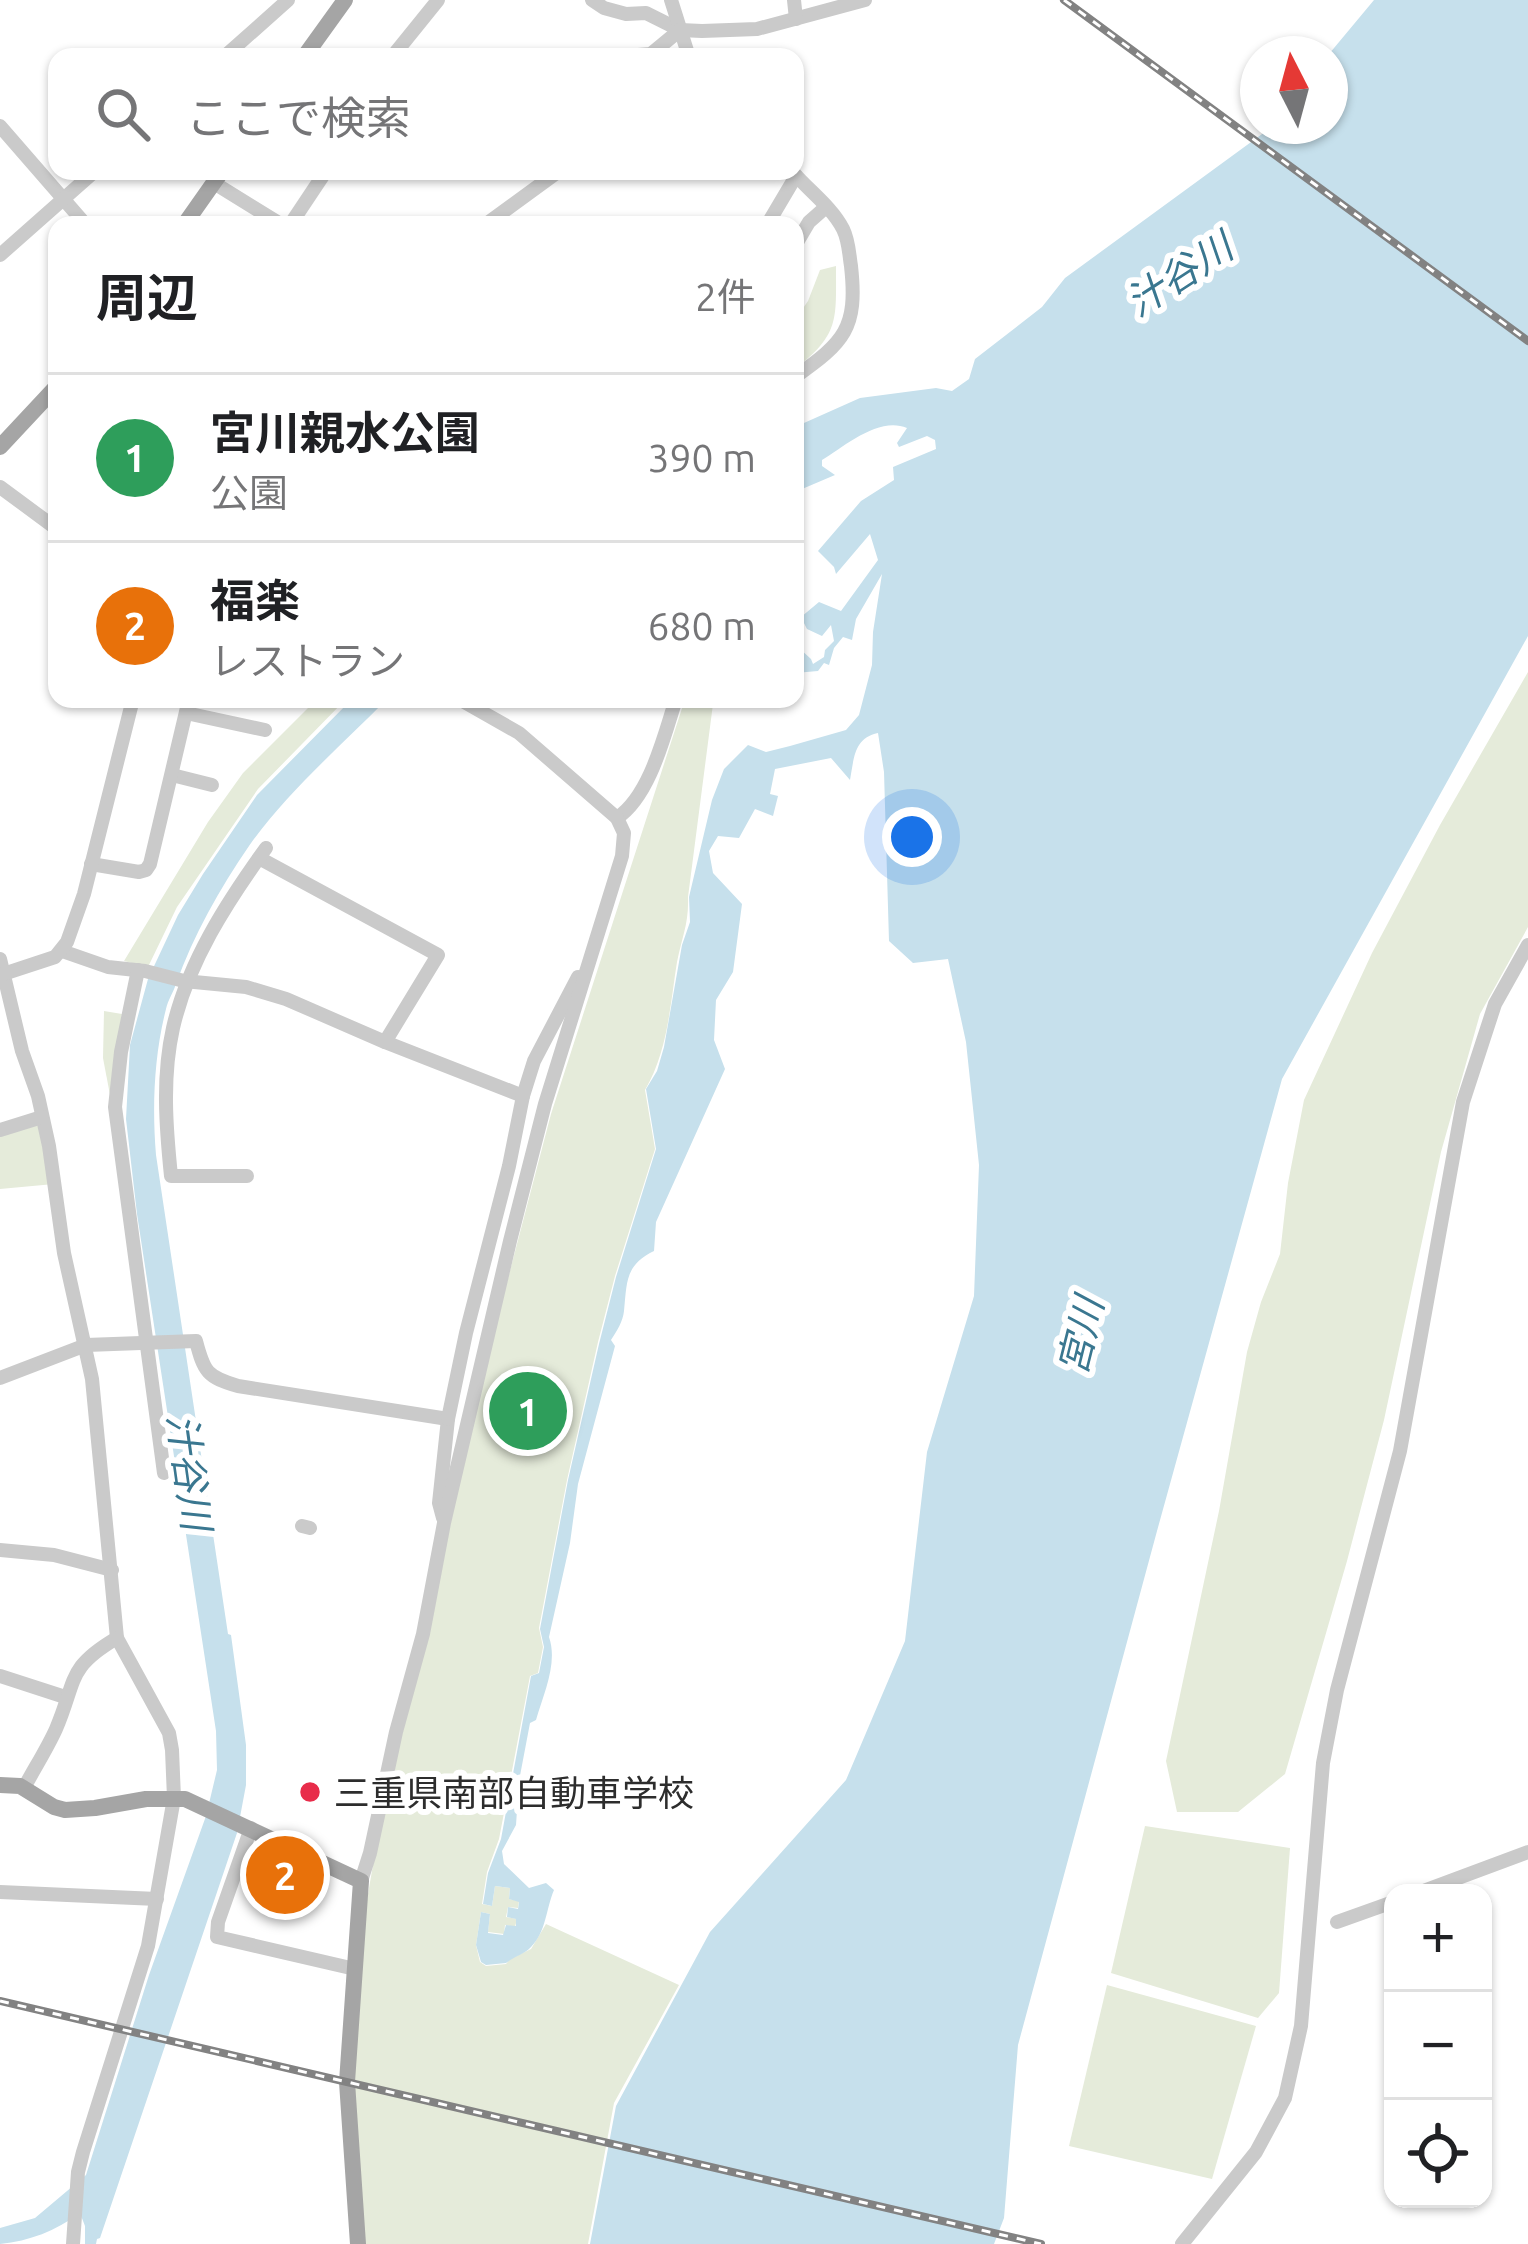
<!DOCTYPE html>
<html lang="ja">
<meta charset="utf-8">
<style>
:root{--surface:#fff;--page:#f2f2f2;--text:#202124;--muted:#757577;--line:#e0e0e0;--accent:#e82c4a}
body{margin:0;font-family:Ubuntu,"Noto Sans JP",sans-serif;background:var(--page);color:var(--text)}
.controls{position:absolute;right:36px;bottom:36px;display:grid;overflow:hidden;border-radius:24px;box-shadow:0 3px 9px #0004}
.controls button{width:108px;height:108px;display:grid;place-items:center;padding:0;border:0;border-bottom:3px solid var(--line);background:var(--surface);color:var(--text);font:60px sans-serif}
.compass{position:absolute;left:1240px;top:36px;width:108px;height:108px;border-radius:50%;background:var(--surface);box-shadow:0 3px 9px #0004;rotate:354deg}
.you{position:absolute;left:912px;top:837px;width:42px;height:42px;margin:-30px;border:9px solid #fff;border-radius:50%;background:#1a73e8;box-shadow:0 0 0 18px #1a73e833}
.badge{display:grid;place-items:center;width:78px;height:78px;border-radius:50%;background:var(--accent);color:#fff;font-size:39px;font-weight:700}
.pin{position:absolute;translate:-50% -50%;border:6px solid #fff;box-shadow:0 3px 12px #0006}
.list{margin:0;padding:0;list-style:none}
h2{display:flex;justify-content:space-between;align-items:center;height:156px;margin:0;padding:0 48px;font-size:51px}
h2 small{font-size:39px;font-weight:400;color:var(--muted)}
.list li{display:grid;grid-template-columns:78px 1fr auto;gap:36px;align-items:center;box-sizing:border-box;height:168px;padding:0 48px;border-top:3px solid var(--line)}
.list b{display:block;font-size:45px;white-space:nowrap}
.list p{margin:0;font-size:39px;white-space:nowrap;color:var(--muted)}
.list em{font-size:39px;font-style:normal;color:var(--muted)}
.icon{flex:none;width:66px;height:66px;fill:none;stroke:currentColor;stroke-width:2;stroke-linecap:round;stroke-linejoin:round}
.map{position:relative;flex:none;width:1528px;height:2244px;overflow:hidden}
.search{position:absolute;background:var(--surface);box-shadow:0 3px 9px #0004;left:48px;top:48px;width:756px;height:132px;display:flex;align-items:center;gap:30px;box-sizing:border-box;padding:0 42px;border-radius:24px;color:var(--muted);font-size:45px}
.panel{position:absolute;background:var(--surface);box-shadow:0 3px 9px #0004;left:48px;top:216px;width:756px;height:492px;border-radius:24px}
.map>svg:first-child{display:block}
.green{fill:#e5ebda}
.water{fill:#c6e0ec}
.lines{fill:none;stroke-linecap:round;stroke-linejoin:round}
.minor{stroke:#cacaca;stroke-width:14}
.major{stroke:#a5a5a5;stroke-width:16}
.rail-casing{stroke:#828282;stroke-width:8}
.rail{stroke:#fff;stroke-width:3;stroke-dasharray:9;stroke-linecap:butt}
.poi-dot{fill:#e82c4a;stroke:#fff;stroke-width:4.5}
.labels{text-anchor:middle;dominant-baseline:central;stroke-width:12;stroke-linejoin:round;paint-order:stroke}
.poi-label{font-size:36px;fill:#2d2d2d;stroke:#fff;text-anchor:start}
.water-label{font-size:39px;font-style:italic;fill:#3a7790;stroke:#fff}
</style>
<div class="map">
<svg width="1528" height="2244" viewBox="0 0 1528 2244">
<rect width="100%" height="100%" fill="#fff"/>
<g class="green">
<path d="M 836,266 C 836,320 840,334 795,369 L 795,320 L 808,301 L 820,270 Z"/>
<path d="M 1528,672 L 1528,927 L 1480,1014 L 1441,1152 L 1384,1420 L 1347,1561 L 1285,1774 L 1238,1812 L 1177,1812 L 1166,1761 L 1219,1511 L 1247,1352 L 1261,1302 L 1280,1254 L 1288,1183 L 1304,1100 L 1372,953 L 1440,825 Z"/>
<path d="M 317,699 L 346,699 L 258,789 L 177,907 L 148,967 L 124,961 L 208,822 L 243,773 Z"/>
<path d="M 685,699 L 700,699 L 713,704 L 688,897 C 689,923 682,937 677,962 C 670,1005 668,1051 645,1090 L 655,1149 L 615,1276 L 598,1342 L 567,1480 L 539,1628 L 543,1647 L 538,1673 L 530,1676 L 499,1839 L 487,1872 L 482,1904 L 492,1906 L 495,1886 L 510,1888 L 509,1899 L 519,1901 L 518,1908 L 508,1907 L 506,1917 L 517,1919 L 515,1927 L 505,1925 L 504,1934 L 488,1932 L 490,1914 L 481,1912 L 476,1945 L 480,1962 L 486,1966 L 506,1964 L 510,1959 L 531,1949 L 546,1924 L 679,1985 L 614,2103 L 588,2244 L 361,2244 L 347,2082 L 355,1969 L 396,1732 L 444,1523 L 551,1114 Z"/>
<path d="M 104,1011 L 122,1014 L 110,1095 L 103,1058 Z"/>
<path d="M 42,1117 L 54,1184 L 0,1189 L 0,1130 Z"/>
<path d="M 1145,1826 L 1290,1848 L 1279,1993 L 1258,2018 L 1111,1973 Z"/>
<path d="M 1107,1985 L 1256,2026 L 1212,2179 L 1069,2146 Z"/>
</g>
<g class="water">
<path d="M 1374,0 L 1528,0 L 1528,636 L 1282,1079 L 1157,1531 L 1018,2045 L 1004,2218 L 994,2244 L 590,2244 L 616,2106 L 710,1932 L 846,1780 L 905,1641 L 927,1452 L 974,1296 L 979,1165 L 966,1042 L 948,959 L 913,963 L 889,941 L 884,772 L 878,733 C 854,738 854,758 850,780 L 831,758 L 775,769 L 770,794 L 778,796 L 773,816 L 755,809 L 739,838 L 718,836 L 709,851 L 713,873 L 742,904 L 733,972 L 716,1000 L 714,1040 L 725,1069 L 656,1222 L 654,1251 C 625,1265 627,1282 624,1311 C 623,1321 617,1331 611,1340 L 615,1346 L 578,1484 L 570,1543 L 549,1637 C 558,1663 544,1693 536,1720 L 530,1723 L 519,1781 L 516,1825 L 502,1851 L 504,1864 L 529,1888 L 546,1883 L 554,1890 C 546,1909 546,1932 531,1947 C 525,1954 513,1957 506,1963 L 486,1965 L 481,1962 L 476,1945 L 481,1912 L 490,1914 L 488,1933 L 503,1935 L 506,1925 L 516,1926 L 516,1919 L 507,1917 L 508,1907 L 518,1909 L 519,1902 L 509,1899 L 510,1888 L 495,1886 L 492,1906 L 483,1904 L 488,1873 L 501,1839 L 531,1676 L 539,1673 L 544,1647 L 540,1629 L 568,1480 L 599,1344 L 616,1277 L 656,1149 L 646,1089 L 657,1071 L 664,1047 L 682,945 L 690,922 L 689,897 L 712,800 L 724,769 L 748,745 L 766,752 L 790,746 L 846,730 L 859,715 L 872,665 L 873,632 L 882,574 L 856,619 L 852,640 L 843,637 L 834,648 L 829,665 L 824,663 L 818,671 L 795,673 L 795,649 L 799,648 L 811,659 L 813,664 L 824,657 L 825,650 L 834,641 L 831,625 L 822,636 L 807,629 L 801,617 L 819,602 L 841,611 L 878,560 L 870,534 L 836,574 L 834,567 L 818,551 L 861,501 L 894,480 L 893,467 L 936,449 L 935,440 L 927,436 L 899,447 L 897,443 L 907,428 C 879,416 845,446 822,460 L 822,466 L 835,475 L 795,492 L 795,427 L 860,398 L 936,388 L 952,391 L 969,379 L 975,359 L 1042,307 L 1065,278 L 1273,126 L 1330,126 L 1329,54 Z"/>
<path d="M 352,699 L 387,699 C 341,746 287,792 249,846 C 220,888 193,936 176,984 C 173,993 168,1000 166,1009 C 154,1056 152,1107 156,1155 L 228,1634 L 231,1635 L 246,1745 L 246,1785 L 237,1833 L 100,2238 L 97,2239 L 96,2244 L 85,2244 L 85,2226 L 80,2213 C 55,2231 30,2241 0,2244 L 0,2228 L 35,2218 L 86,2175 L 149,1975 L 206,1816 L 217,1770 L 216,1731 L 137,1214 L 126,1119 L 130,1045 L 148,979 L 178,915 L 203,874 L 257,795 Z"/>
</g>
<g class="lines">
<g class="minor">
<path d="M 592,0 L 604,8 L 626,14 L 646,13 L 680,30 L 702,31 L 757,29 L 865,0"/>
<path d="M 671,0 L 689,57"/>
<path d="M 794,0 L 796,19"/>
<path d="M 224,57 L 288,0"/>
<path d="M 392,57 L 438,0"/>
<path d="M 612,57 L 651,54 L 680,30"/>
<path d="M 0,126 L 86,225"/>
<path d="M 792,171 C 808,190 831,206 843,229 C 849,241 849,254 851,266 C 858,329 844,342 795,377"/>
<path d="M 214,183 L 282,225"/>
<path d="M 290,225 L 326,171"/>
<path d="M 485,225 L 559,171"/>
<path d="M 767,225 L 796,176"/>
<path d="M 796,244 L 809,222 L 826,207"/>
<path d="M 0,255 L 95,171"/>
<path d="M 0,487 L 57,529"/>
<path d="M 186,713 L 265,730"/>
<path d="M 172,775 L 212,785"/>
<path d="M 617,818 C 650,796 664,736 676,699"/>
<path d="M 259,858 L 438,955 L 385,1042"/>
<path d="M 91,864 L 139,872 L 146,870 L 150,864 L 189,699"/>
<path d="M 62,951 L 108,967 L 145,971 L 184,981 L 246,987 L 286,999 L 385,1042 L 523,1096"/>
<path d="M 0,959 L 22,1051 L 38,1096 L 49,1146 L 64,1253 L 92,1379 L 117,1638 L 169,1733 L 172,1750 L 174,1798 L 148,1946 L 83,2152 L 78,2172 L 73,2244"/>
<path d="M 138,970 L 121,1052 L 115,1107 L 164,1473"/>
<path d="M 0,975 L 55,957 L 67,942 L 84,894 L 133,699"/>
<path d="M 0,1130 L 42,1117"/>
<path d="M 247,1176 L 171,1176 C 166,1127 162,1077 173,1028 C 188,962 227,902 266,848"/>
<path d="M 0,1378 L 86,1345 L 196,1341 C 204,1372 207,1377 238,1386 L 448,1419 L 439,1503 L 443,1518"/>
<path d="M 448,1419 L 466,1333 L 509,1166 L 523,1096 L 534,1061 L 578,977"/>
<path d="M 302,1526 L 310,1528"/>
<path d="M 0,1550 L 54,1555 L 112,1570"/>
<path d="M 0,1676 L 65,1697"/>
<path d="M 24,1788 C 34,1769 47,1749 56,1729 C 77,1680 66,1668 117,1638"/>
<path d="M 251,1828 L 218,1922 L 217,1937 L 355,1969"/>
<path d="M 361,1881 L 370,1853 L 396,1732 L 423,1634 L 444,1523 L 510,1241 L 545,1104 L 622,856 L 624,833 L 617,818 L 519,733 L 459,699"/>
<path d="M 0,1892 L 157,1899"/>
<path d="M 1418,1893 L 1528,1852"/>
<path d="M 1337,1922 L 1393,1902"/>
<path d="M 1182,2244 L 1256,2152 L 1285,2098 L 1301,2026 L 1323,1763 L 1337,1690 L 1400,1451 L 1463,1102 L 1495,1004 L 1528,945"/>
</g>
<g class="major">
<path d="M 304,57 L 345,0"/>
<path d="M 184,225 L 222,171"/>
<path d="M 0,447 L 57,386"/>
<path d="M 0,1785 L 20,1786 L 54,1807 L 65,1810 L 95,1808 L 146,1799 L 185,1799 L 361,1881 L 347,2082 L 358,2244"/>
</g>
<g class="rail-casing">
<g id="rail">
<path d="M 1064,0 L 1528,341"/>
<path d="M 0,2001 L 1041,2244"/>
</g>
</g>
<use href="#rail" class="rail"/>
</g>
<circle class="poi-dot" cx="310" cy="1792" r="12"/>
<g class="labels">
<g class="poi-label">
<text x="334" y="1792">三重県南部自動車学校</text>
</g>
<g class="water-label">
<text transform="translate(1179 274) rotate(-33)">汁谷川</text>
<text transform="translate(1080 1336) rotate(-76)">宮川</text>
<text transform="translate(190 1472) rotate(82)">汁谷川</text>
</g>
</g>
</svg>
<div class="controls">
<button>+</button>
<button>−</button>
<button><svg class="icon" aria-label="locate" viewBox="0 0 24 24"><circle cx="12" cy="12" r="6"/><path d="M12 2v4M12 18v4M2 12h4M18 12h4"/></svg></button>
</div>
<svg class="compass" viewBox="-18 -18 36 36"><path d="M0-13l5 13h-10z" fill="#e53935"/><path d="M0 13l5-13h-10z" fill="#757577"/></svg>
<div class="you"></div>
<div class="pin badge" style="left:528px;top:1411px;background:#2e9e5b">1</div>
<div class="pin badge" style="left:285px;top:1875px;background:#e8710a">2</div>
<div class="search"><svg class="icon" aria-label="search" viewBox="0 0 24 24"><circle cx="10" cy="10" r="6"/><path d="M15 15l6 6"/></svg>ここで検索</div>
<section class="panel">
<h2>周辺<small>2件</small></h2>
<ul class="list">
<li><span class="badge" style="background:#2e9e5b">1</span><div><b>宮川親水公園</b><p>公園</p></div><em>390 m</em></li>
<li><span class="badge" style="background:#e8710a">2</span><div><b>福楽</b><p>レストラン</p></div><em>680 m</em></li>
</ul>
</section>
</div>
